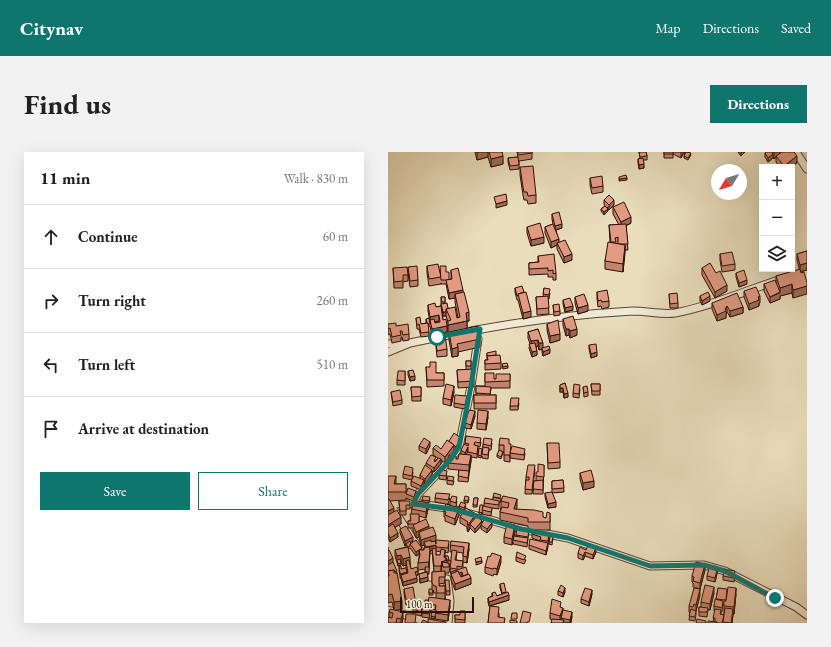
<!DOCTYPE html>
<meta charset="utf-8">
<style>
:root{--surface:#fff;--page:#f2f2f2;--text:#222;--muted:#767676;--line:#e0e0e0;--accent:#0f766e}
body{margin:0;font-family:"EB Garamond",serif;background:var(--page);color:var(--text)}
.controls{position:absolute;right:12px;top:12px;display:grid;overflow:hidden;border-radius:0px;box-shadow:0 4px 16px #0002}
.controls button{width:36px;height:36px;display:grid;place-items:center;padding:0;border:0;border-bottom:1px solid var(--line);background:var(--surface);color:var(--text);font:20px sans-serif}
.compass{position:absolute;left:323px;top:12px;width:36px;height:36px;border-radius:50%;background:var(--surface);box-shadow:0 4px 16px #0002;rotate:232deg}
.scale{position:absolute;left:12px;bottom:10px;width:74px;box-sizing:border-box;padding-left:4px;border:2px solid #2e0f04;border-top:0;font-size:11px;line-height:14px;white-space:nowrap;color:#2e0f04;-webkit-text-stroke:3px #f1e9d3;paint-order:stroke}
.stop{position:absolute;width:12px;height:12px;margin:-9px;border:3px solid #0f766e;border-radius:50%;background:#fff}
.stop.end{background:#0f766e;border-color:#fff;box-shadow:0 1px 4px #0008}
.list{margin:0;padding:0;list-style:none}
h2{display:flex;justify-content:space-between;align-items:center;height:52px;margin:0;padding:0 16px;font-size:17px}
h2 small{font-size:13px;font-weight:400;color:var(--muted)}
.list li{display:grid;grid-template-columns:26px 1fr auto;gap:12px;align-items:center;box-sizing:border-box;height:64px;padding:0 16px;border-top:1px solid var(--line)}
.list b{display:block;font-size:15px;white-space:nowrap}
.list em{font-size:13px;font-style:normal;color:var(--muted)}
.actions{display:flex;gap:8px;padding:12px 16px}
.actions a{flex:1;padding:9px 0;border:1px solid var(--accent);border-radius:0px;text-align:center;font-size:14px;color:var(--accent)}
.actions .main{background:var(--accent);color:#fff}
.icon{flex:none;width:22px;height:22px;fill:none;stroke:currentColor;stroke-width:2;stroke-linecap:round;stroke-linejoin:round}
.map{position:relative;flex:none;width:419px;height:471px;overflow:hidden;border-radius:0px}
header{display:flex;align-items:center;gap:24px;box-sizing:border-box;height:56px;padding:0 20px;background:var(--accent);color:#fff}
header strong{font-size:19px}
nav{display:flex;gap:22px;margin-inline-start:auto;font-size:14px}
.intro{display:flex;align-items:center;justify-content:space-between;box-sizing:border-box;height:96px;padding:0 24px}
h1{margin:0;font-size:28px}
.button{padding:10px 18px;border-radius:0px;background:var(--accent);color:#fff;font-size:14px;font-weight:700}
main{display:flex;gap:24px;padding:0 24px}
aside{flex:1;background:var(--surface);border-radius:0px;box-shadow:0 4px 16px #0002}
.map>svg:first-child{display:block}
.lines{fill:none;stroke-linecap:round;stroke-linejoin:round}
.minor-casing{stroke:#5d4232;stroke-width:9}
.minor{stroke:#f1e9d3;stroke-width:7}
.wall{fill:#c28570;stroke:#2e0f04;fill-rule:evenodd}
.shaded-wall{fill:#9e6c5b;stroke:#2e0f04}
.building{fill:#e29b82;stroke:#2e0f04}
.route{stroke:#0f766e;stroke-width:5}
</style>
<header>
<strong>Citynav</strong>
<nav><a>Map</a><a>Directions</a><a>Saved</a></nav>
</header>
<div class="intro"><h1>Find us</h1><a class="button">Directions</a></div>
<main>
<aside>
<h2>11 min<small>Walk · 830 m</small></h2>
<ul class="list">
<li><svg class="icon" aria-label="ahead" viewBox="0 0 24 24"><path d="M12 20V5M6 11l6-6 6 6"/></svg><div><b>Continue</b></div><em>60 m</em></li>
<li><svg class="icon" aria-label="right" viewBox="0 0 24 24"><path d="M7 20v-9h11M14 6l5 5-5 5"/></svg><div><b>Turn right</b></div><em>260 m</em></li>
<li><svg class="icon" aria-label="left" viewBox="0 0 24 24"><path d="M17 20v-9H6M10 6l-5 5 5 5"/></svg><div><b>Turn left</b></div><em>510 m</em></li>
<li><svg class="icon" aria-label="arrive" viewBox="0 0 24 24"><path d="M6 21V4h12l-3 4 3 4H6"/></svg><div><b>Arrive at destination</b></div></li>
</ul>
<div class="actions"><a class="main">Save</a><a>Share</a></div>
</aside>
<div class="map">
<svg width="419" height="471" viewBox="0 0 419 471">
<rect width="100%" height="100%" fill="#e9ddbb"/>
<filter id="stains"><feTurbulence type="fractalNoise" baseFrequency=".005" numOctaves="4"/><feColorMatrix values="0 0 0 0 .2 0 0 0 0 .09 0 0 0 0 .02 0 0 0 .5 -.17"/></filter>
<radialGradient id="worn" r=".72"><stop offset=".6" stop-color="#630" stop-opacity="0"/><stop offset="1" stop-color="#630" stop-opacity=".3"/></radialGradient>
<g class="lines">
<g class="minor-casing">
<g id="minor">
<path d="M 408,0 L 419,17"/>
<path d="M 83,179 C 136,169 191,162 245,159 C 259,159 274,163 287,161 C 325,154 361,137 397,126"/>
<path d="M 0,192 L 16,191"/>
<path d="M 0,200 L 22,191 L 70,181"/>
<path d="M 25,351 L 30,342 L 62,308 L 71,295 L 83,234 L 90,187"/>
<path d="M 0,352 L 25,351 L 65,357 L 133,377 L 180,386 L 262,414 L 316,413 L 337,419 L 408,455 L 419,463"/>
<path d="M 2,352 L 31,397"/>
<path d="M 39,405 L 41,405 L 42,425 L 59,427 L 62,449 L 60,471"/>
<path d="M 0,458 L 44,471"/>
</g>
</g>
<use href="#minor" class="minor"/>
</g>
<g class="wall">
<path d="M 87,0 L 114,0 L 115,12 L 103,15 L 100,5 L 89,8 Z"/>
<path d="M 129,0 L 144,0 L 144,7 L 131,9 L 131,17 L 122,18 L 120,10 L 120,6 L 130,5 Z"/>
<path d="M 251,0 L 258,0 L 259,4 L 259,8 L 255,8 L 256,16 L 251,17 L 250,11 L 250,7 L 252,6 Z"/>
<path d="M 276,0 L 296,0 L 293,6 L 285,2 L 285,6 L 276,6 Z"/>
<path d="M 296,0 L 301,0 L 303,3 L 300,8 L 296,6 L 296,4 L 297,1 L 296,1 Z"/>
<path d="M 350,0 L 357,0 L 353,4 Z"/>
<path d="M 378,0 L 406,0 L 409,11 L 403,15 L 392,15 L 388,10 L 388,5 L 386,7 L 385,5 L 385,6 L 380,10 L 377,5 L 377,1 Z"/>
<path d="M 132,15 L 148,43 L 148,51 L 140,52 L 139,48 L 136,48 L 135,43 L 132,23 Z"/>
<path d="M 202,26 L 215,34 L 215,40 L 204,42 L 202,33 Z"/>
<path d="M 216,48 L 226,53 L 221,58 L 219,55 L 220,59 L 216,63 L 213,59 L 213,57 L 217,54 L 216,52 Z"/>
<path d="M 225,55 L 243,71 L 238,74 L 240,98 L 237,98 L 235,120 L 217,117 L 217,109 L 222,90 L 221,73 L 231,73 L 225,62 Z"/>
<path d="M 164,62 L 174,76 L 168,78 L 171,91 L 184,108 L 176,111 L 169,97 L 169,93 L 163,96 L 157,81 L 157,75 L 165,72 L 164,67 Z"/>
<path d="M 139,75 L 156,91 L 143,94 L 139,81 Z"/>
<path d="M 419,99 L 419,118 L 412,120 L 409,108 L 409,102 Z"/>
<path d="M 332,102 L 347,112 L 347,118 L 334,120 L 332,108 Z"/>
<path d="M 150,104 L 168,121 L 168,128 L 165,128 L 165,125 L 160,125 L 160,122 L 141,123 L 141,111 L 150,110 Z"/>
<path d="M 39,114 L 52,123 L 58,120 L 61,128 L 63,127 L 63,118 L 75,140 L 81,169 L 79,169 L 79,176 L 92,187 L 92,195 L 70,200 L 70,204 L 64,205 L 61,188 L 61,181 L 60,181 L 60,170 L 58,164 L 55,164 L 54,159 L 55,168 L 59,180 L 44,184 L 42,174 L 40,174 L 41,184 L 33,185 L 31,177 L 29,177 L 28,166 L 33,172 L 38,171 L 38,167 L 42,170 L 40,159 L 40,153 L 48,155 L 53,154 L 53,145 L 57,145 L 57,151 L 60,156 L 69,166 L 70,166 L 67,150 L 67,146 L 61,147 L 58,132 L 53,132 L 53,131 L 53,132 L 41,134 L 39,121 Z"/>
<path d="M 20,115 L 30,128 L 30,134 L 22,135 L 20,121 Z"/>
<path d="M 5,116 L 20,123 L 20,129 L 15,130 L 15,136 L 6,136 Z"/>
<path d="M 314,116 L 328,121 L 339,139 L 327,146 L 314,123 Z"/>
<path d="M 348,121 L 359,132 L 351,135 L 348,125 Z"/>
<path d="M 413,121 L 405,146 L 404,141 L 392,144 L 392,147 L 382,151 L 376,139 L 376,132 L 388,131 L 388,124 Z"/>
<path d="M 127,136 L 143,165 L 135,167 L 130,148 L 129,148 L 127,140 Z"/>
<path d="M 156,136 L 162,141 L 161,147 L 160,147 L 161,162 L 149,163 L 148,145 L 155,145 Z"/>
<path d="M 356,139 L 372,151 L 371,151 L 371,154 L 361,158 L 356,145 Z"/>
<path d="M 209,140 L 221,149 L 221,155 L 214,157 L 213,154 L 210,155 L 209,146 Z"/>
<path d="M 281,142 L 290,151 L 290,156 L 282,156 Z"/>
<path d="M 312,144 L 322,149 L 314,153 L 312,149 Z"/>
<path d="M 187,145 L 200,159 L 190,162 L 187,151 Z"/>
<path d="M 175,148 L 185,158 L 177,160 L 175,152 Z"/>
<path d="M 324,151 L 355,155 L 355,161 L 342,165 L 339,160 L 338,162 L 338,166 L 329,169 L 324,157 Z"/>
<path d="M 165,153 L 172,159 L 172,163 L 166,164 Z"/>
<path d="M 175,167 L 189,183 L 182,186 L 181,183 L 178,184 L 175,173 Z"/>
<path d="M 0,172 L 8,174 L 21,182 L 21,188 L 15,189 L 14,185 L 13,185 L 13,189 L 4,191 L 2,182 L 0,183 Z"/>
<path d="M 159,172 L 172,188 L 162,191 L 159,178 Z"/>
<path d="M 150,177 L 155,196 L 162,201 L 155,204 L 154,200 L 154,197 L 151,198 L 150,194 L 148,194 L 149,203 L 144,205 L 141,196 L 142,192 L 140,186 L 140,180 Z"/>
<path d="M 47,184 L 59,197 L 59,204 L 49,205 Z"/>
<path d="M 201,193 L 209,204 L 203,206 L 201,197 Z"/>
<path d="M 99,201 L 108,203 L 113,211 L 113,217 L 97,218 L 97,208 L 99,208 Z"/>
<path d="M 78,209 L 83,209 L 83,217 L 86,229 L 86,235 L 70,236 L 69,218 L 78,218 Z"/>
<path d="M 114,214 L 120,214 L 120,216 L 115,217 Z"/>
<path d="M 38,215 L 48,221 L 56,221 L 56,234 L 39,235 Z"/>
<path d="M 17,219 L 17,233 L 9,233 L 9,228 Z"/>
<path d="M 20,219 L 27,228 L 22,229 L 20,223 Z"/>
<path d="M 97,221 L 106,227 L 108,227 L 122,222 L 122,236 L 103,236 L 102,243 L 108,243 L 108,257 L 86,257 L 86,243 L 88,243 L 88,234 L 97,234 Z"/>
<path d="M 177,231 L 180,245 L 176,246 L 175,240 L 172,240 L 172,233 Z"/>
<path d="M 203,232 L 212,232 L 212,243 L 204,243 Z"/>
<path d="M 23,235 L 33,235 L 33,249 L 24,249 Z"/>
<path d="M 195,235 L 200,240 L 200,244 L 196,245 Z"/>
<path d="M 192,237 L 191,246 L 185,245 L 185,241 Z"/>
<path d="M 3,240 L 14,248 L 14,252 L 5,254 Z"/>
<path d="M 66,240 L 63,254 L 55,252 L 55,246 Z"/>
<path d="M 79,248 L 77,257 L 66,255 L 66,251 Z"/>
<path d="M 131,251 L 130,258 L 122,258 L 122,254 Z"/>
<path d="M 87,264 L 83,277 L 77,276 L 77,271 Z"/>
<path d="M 100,265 L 98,278 L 89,277 L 89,271 Z"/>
<path d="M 78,284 L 93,290 L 92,295 L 90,294 L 89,306 L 83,305 L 83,309 L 80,330 L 70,329 L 71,318 L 60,317 L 60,306 L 57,311 L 53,308 L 53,312 L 46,320 L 44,319 L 44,323 L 37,332 L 36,330 L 33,338 L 23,334 L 23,329 L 32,326 L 32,323 L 38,314 L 38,311 L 48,308 L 50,306 L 45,303 L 45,296 L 53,297 L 61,289 L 73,290 L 68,299 L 66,298 L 66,299 L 63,303 L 68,307 L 70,307 L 73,302 L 73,298 L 77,292 Z"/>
<path d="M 104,291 L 103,298 L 101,298 L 100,307 L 94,306 L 94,304 L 93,306 L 90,305 L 91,296 L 94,300 L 95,292 Z"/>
<path d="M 159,291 L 172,310 L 172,316 L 160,317 Z"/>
<path d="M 121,292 L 123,300 L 137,301 L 136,308 L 122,306 L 122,303 L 122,310 L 116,309 L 116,300 L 113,299 L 115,300 L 113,307 L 109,305 L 109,303 L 111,299 L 111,293 Z"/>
<path d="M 31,294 L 42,294 L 38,302 L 31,298 Z"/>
<path d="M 156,313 L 155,342 L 145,342 L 146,329 L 150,329 L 148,329 L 148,324 Z"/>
<path d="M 147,317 L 144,342 L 137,342 L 138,325 Z"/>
<path d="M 25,320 L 24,328 L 15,326 L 15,322 Z"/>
<path d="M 192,321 L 206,335 L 195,338 L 192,327 Z"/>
<path d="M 51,323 L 59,323 L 58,328 L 51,327 Z"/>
<path d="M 0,324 L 8,332 L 18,332 L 18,342 L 28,344 L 26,348 L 40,357 L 38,366 L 31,364 L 31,370 L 41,377 L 48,389 L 47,389 L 48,392 L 61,393 L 60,401 L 57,400 L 57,404 L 60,404 L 61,409 L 63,409 L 61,421 L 57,421 L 57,431 L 51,432 L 51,434 L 57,434 L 57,447 L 56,447 L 62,454 L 60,469 L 47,467 L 47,464 L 47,467 L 43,466 L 44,459 L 41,459 L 42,466 L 34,465 L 34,460 L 33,464 L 25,462 L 25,457 L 26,451 L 18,453 L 16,441 L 16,437 L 27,447 L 27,449 L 35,452 L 37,451 L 40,448 L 48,446 L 48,441 L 46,441 L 45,438 L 45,443 L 41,443 L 41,439 L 44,437 L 44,420 L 46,420 L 44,398 L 42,399 L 41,415 L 41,422 L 39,423 L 40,429 L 32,431 L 31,422 L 37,420 L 37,417 L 30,418 L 30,423 L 28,423 L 29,430 L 15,434 L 11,419 L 11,414 L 13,417 L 18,416 L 18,413 L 15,414 L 13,409 L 12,409 L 13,413 L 10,414 L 7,404 L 7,398 L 18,395 L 18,393 L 17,394 L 12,381 L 12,377 L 25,389 L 22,390 L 23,392 L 34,398 L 36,398 L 36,396 L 37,396 L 36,393 L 33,394 L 31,385 L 28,386 L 25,379 L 25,376 L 20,376 L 20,369 L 22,369 L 25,349 L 18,346 L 18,348 L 2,349 L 6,360 L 12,363 L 11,349 L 22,353 L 22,357 L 18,357 L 18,363 L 12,363 L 13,372 L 7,375 L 10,385 L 2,390 L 0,386 ZM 22,396 L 28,404 L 31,402 L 31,406 L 30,411 L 30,417 L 23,417 L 20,397 ZM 48,399 L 53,400 L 52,403 L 48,403 Z"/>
<path d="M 59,328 L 66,329 L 65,333 L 59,332 Z"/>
<path d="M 175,328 L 176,340 L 164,341 L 164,329 Z"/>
<path d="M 157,341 L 168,355 L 160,356 L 157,345 Z"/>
<path d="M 115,344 L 129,356 L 128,357 L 158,366 L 162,361 L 162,378 L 141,378 L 139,395 L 125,392 L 125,390 L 124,393 L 116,391 L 116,385 L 127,379 L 126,384 L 128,384 L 129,375 L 140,377 L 140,374 L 112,368 L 112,360 L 113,355 L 113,349 Z"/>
<path d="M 105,345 L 113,347 L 112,351 L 111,350 L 111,357 L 104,356 L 103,364 L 94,362 L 94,360 L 94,363 L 91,362 L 91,360 L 95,354 L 96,355 L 96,351 L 105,347 Z"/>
<path d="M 47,346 L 62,346 L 60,352 L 59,352 L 62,353 L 62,349 L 69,349 L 68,355 L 63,354 L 71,363 L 67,373 L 57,369 L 57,365 L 56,365 L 56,359 L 58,352 L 47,350 Z"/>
<path d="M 86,346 L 90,346 L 89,355 L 85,355 Z"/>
<path d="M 42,347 L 41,351 L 34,350 L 34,348 Z"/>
<path d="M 81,347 L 80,351 L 76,350 L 76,348 Z"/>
<path d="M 71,354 L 78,354 L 76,358 L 71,356 Z"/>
<path d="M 72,365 L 88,366 L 94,371 L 104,375 L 99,381 L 93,377 L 93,374 L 87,381 L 82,376 L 80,380 L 79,378 L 79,375 L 72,371 Z"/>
<path d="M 144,382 L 161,386 L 158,403 L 141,397 L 141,393 L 152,389 L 144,386 Z"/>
<path d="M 165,385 L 164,393 L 161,392 L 161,390 Z"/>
<path d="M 63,389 L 81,397 L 79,411 L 75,410 L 75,416 L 83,432 L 67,438 L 63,428 L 63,420 L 62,420 L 64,400 L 62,400 ZM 69,400 L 75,401 L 75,409 L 68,408 Z"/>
<path d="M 0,395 L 0,399 L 9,421 L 14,457 L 8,458 L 15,466 L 14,471 L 0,471 L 1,465 L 1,460 L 6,458 L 4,450 L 0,451 Z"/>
<path d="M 198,398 L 208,400 L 205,407 L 197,404 L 195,408 L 190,406 L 190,401 Z"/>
<path d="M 128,405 L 138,408 L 136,412 L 128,409 Z"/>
<path d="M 113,410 L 109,423 L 106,422 L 105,424 L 97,421 L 97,415 Z"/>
<path d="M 326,417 L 330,417 L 327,430 L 319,428 L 319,424 Z"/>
<path d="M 317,418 L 312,437 L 305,435 L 305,431 L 304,430 L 304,424 Z"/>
<path d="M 347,423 L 346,430 L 335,428 L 335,424 Z"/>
<path d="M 57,428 L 62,439 L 62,443 L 58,443 Z"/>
<path d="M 112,432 L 118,441 L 121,448 L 102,454 L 111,461 L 111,465 L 117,471 L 100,471 L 102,454 L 101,454 L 100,450 L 100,446 L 104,444 L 104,441 L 109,444 L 114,442 L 112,436 Z"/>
<path d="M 330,436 L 348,442 L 346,462 L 345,462 L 344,471 L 320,471 L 325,470 L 327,459 L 326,459 L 326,454 L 328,448 ZM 335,452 L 336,452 L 336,463 L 333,462 L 333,460 L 334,460 Z"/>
<path d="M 170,439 L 177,440 L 175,445 L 170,443 Z"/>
<path d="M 326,441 L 322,458 L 320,458 L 319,465 L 311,464 L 311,455 L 313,455 L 313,450 Z"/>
<path d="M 204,442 L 201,454 L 193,451 L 193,447 Z"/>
<path d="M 312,443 L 308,459 L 308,463 L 307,469 L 301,468 L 302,461 L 301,460 L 301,454 Z"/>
<path d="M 173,455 L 175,460 L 184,465 L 183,471 L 176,470 L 176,471 L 162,467 L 162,461 Z"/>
<path d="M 77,459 L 77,471 L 67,471 L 67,463 L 72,463 Z"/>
</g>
<g class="shaded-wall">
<path d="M 89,0 L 100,0 L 100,5 L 89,8 Z"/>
<path d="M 293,0 L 296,0 L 293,6 Z"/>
<path d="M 353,0 L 357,0 L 353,4 Z"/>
<path d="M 386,0 L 392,0 L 392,2 L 386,7 Z"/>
<path d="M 385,2 L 385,6 L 380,10 L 380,6 Z"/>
<path d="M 115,4 L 115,12 L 103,15 L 103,7 Z"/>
<path d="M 409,4 L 409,11 L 403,15 L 396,15 L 396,14 Z"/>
<path d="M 256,12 L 256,16 L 251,17 L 251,13 Z"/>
<path d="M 239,26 L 239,28 L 231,29 L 231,27 Z"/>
<path d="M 226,48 L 226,53 L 221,58 L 221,53 Z"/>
<path d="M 119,49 L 119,53 L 108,56 L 108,52 Z"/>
<path d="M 220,57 L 220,59 L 216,63 L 216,60 Z"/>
<path d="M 243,65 L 243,71 L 233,76 L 233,70 Z"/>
<path d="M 174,72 L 174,76 L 167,78 L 167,74 Z"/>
<path d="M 156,85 L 156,91 L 143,94 L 143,88 Z"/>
<path d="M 171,87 L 171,93 L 169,91 L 169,93 L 163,96 L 163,90 Z"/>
<path d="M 237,93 L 237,101 L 235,120 L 235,112 Z"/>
<path d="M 184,102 L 184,108 L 176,111 L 176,105 Z"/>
<path d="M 419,111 L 419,118 L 412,120 L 412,113 Z"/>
<path d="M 359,128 L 359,132 L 351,135 L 351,131 Z"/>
<path d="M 404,132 L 404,141 L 392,144 L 392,147 L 382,151 L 382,145 L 392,141 L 392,136 Z"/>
<path d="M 339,133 L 339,139 L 327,146 L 327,140 Z"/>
<path d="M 419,134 L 419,142 L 405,146 L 405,138 Z"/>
<path d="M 75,138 L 75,144 L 67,142 L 67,146 L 61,147 L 61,141 Z"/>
<path d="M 322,144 L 322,149 L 314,153 L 314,149 Z"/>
<path d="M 372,144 L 372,151 L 371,151 L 371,154 L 361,158 L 361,152 Z"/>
<path d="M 200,153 L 200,159 L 190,162 L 190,156 Z"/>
<path d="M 185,154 L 185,158 L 177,160 L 177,156 Z"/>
<path d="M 339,154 L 339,160 L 338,162 L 338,166 L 329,169 L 329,163 L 337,157 Z"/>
<path d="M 355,155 L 355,161 L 342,165 L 342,159 Z"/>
<path d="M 143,159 L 143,165 L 135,167 L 135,161 Z"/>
<rect x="55" y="160" width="3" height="4"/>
<path d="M 81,160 L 81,169 L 78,169 L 78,161 Z"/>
<path d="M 51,163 L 51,169 L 42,171 L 42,165 Z"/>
<path d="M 79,169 L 79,177 L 60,181 L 60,173 Z"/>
<path d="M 59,174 L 59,180 L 44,184 L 44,177 Z"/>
<path d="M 178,177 L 181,177 L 181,183 L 178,184 Z"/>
<path d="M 189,177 L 189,183 L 182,186 L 182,179 Z"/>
<path d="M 172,182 L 172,188 L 162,191 L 162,184 Z"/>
<path d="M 150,188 L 150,194 L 143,196 L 143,189 Z"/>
<path d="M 151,191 L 155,191 L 155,197 L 151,198 Z"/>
<path d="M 70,195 L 70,204 L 64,205 L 64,197 Z"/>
<path d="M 162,197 L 162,201 L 155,204 L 155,200 Z"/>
<path d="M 149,199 L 149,203 L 144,205 L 144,200 Z"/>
<path d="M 209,200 L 209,204 L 203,206 L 203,202 Z"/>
<path d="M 27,224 L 27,228 L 22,229 L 22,225 Z"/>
<path d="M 66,234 L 66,240 L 63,254 L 63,248 Z"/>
<rect x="172" y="236" width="3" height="4"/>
<path d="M 180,241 L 180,245 L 176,246 L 176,242 Z"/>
<path d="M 87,259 L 87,264 L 83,277 L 83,273 Z"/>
<path d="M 100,259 L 100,265 L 98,278 L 98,272 Z"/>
<path d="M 73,286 L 73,290 L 68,299 L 68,295 Z"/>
<path d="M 42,290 L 42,294 L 38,302 L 38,297 Z"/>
<path d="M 66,293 L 66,299 L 57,311 L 57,305 Z"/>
<path d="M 80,295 L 80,299 L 77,305 L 77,301 Z"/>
<path d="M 83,303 L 83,309 L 81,320 L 81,313 Z"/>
<path d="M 53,307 L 53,312 L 46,320 L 46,316 Z"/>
<path d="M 44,318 L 44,323 L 37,332 L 37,327 Z"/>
<path d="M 8,324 L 8,332 L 6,332 Z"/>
<path d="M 36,328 L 36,332 L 33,338 L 33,334 Z"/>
<path d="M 206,329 L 206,335 L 195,338 L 195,331 Z"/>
<path d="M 28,339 L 28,344 L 26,350 L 26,345 Z"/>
<path d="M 129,347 L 129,356 L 126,363 L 126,357 Z"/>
<path d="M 168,350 L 168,355 L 160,356 L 160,352 Z"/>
<path d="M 40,351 L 40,357 L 38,366 L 38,360 Z"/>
<path d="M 6,356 L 6,362 L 0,365 L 0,359 Z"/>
<path d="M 71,356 L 71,363 L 67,373 L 67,367 Z"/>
<path d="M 88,362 L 88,368 L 82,372 L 82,376 L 80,380 L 80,373 Z"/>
<path d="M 13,365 L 13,372 L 0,379 L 0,373 Z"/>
<path d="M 94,369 L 94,373 L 93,373 L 93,374 L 87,381 L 87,377 Z"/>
<path d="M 104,371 L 104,375 L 99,381 L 99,377 Z"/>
<path d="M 127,373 L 127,379 L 124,393 L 124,387 Z"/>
<path d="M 41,374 L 41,380 L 31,380 L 31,385 L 28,386 L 28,380 Z"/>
<path d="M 10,381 L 10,385 L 2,390 L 2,386 Z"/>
<path d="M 48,383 L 48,389 L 37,392 L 36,390 L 36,393 L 33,394 L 33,388 Z"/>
<path d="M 25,385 L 25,389 L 18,393 L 18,392 L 17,394 L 17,389 Z"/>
<path d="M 81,391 L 81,397 L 79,411 L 79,405 Z"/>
<path d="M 160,391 L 160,395 L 158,403 L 158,399 Z"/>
<path d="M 48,393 L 48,397 L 42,399 L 41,417 L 41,410 L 39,396 Z"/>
<path d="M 208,396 L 208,400 L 205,407 L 205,403 Z"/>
<path d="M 31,398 L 31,402 L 28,404 L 28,400 Z"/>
<path d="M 57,398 L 56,409 L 59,408 L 59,414 L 55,415 L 54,410 L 53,421 L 53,414 Z"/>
<path d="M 197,400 L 197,404 L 195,408 L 195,404 Z"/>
<path d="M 13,403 L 13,409 L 9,410 L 9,404 Z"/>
<path d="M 113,404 L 113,410 L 109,423 L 109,417 Z"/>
<path d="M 22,405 L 22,412 L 18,409 L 18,413 L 15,414 L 15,407 Z"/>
<path d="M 5,406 L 5,411 L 0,413 L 0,409 Z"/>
<path d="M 94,409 L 94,411 L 88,413 L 88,410 Z"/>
<path d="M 13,411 L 13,413 L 10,414 L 10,412 Z"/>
<path d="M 317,412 L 317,418 L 312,437 L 312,431 Z"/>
<path d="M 330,415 L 329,422 L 327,430 L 327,426 Z"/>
<path d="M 30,419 L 30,423 L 27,424 L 27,420 Z"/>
<path d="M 19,420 L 19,424 L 13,423 L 13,426 L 12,426 L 12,422 Z"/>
<path d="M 74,420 L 74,424 L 65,427 L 64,424 Z"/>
<path d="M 40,425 L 40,429 L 32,431 L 32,427 Z"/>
<path d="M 29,426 L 29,430 L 15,434 L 15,430 Z"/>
<path d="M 83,426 L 83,432 L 67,438 L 67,432 Z"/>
<path d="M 326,435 L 326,441 L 322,458 L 322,452 Z"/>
<path d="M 177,436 L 177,440 L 175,445 L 175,441 Z"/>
<path d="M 348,436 L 348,442 L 346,462 L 346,455 Z"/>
<path d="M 312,437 L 312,443 L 308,459 L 308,453 Z"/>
<path d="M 204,438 L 204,442 L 201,454 L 201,450 Z"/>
<path d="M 121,443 L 121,448 L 101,454 L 101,450 Z"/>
<path d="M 62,448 L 62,454 L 60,469 L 60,463 Z"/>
<path d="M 14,449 L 14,457 L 6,459 L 6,450 Z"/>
<path d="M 175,456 L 175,462 L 172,470 L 172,464 Z"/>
<path d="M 345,457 L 345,463 L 344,471 L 343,471 Z"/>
<path d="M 15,460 L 15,466 L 14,471 L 13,471 L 13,467 Z"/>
<path d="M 184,460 L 184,465 L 182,471 L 182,468 Z"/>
</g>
<g class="building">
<path d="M 101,0 L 114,0 L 115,4 L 103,7 Z"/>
<path d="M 130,0 L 144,0 L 144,1 L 130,3 Z"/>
<path d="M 251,0 L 258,0 L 259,4 L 252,5 Z"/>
<rect x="276" y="0" width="9" height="2"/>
<path d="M 298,0 L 303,1 L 300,6 L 296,4 Z"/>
<path d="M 378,0 L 384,0 L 385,2 L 380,6 L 377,1 Z"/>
<path d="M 394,0 L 406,0 L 409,4 L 396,14 L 388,4 Z"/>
<path d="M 130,5 L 131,13 L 122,14 L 120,6 Z"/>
<path d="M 255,6 L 256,12 L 251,13 L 250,7 Z"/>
<path d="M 145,14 L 148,43 L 140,44 L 139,40 L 136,40 L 135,35 L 132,15 Z"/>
<path d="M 238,23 L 239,26 L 231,27 L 231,25 Z"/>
<path d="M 214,24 L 215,34 L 204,36 L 202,26 Z"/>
<path d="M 118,42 L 119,49 L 108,52 L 106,45 Z"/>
<path d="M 221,43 L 226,48 L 221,53 L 216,48 Z"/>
<path d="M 236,50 L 243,65 L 233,70 L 225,55 Z"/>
<path d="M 217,54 L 220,57 L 216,60 L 213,57 Z"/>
<path d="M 171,60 L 174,72 L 167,74 L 164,62 Z"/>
<path d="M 152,71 L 156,85 L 143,88 L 139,75 Z"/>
<path d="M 165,72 L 171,87 L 163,90 L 157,75 Z"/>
<path d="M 238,72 L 240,92 L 230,92 L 230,85 L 227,86 L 228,90 L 223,90 L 221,73 Z"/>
<path d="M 177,88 L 184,102 L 176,105 L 169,91 Z"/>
<path d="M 220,90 L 237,93 L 235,112 L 217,109 Z"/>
<path d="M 419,99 L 419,111 L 412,113 L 409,102 Z"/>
<path d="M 344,100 L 347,112 L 334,114 L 332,102 Z"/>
<path d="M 166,102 L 168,121 L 165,122 L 165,118 L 160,119 L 160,116 L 141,117 L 141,111 L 151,110 L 150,104 Z"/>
<path d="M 322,111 L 328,121 L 332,119 L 339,133 L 327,140 L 314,116 Z"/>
<path d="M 50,112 L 53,125 L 41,127 L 39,114 Z"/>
<path d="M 29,114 L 30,128 L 22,129 L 20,115 Z"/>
<path d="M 52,114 L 58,114 L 58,120 L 61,120 L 61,128 L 53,128 Z"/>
<path d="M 19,115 L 20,123 L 15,123 L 15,129 L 6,130 L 5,116 Z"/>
<path d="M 70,116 L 75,138 L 61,141 L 58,128 L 64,127 L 63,118 Z"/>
<path d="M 412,117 L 413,121 L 416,120 L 419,131 L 419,134 L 405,138 L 404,132 L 392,136 L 388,124 Z"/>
<path d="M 356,118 L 359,128 L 351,131 L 348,121 Z"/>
<path d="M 387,128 L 392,140 L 382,145 L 376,132 Z"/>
<path d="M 134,134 L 136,140 L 130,142 L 131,143 L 129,144 L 127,136 Z"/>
<path d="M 368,135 L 372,144 L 370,145 L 371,148 L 361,152 L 356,139 Z"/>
<path d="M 156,136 L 162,137 L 161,143 L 155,142 Z"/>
<path d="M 219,138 L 221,149 L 214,150 L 213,148 L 210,149 L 209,140 Z"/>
<path d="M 76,140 L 81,160 L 78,161 L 79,169 L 60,173 L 60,169 L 63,168 L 58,157 L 67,155 L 69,166 L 72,165 L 67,142 Z"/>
<path d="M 138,140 L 143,159 L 135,161 L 130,142 Z"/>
<path d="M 320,140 L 322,144 L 314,149 L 312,144 Z"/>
<path d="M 289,141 L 290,151 L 282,152 L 281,142 Z"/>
<path d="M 349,141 L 355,155 L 342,159 L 339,154 L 337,157 L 338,159 L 329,163 L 324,151 Z"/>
<path d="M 196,142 L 200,153 L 190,156 L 187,145 Z"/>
<path d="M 160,144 L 161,156 L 149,157 L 148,145 Z"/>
<path d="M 53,145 L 57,145 L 57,150 L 54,150 Z"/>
<path d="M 182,146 L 185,154 L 177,156 L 175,148 Z"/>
<path d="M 47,151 L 48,155 L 53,154 L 55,168 L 58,167 L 59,174 L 44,177 L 42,168 L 46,167 L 47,171 L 52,170 L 51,163 L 42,165 L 40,153 Z"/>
<path d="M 59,151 L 60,156 L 58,157 L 58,160 L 55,160 L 53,152 Z"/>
<path d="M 171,152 L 172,159 L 166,160 L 165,153 Z"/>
<path d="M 185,164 L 189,177 L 182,179 L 181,177 L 178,177 L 175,167 Z"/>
<path d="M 32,165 L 33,172 L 40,171 L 41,180 L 33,181 L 31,172 L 29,173 L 28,166 Z"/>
<path d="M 41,166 L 42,172 L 40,172 L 40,171 L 39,171 L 38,167 Z"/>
<path d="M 170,168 L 172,182 L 162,184 L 159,172 Z"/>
<path d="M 8,171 L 8,174 L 20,172 L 21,182 L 15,183 L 14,179 L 12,179 L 13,183 L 4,185 L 2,176 L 0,177 L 0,172 Z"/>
<path d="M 90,174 L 92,187 L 69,192 L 70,195 L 64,197 L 61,180 Z"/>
<path d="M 150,177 L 155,191 L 151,191 L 150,188 L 143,189 L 140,180 Z"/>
<path d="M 57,183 L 59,197 L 49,199 L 47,184 Z"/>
<path d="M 147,191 L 149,199 L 144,200 L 141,192 Z"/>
<path d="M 208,192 L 209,200 L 203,202 L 201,193 Z"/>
<path d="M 161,194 L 162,197 L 155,200 L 154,196 Z"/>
<path d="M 108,199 L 108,203 L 99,204 L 99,201 Z"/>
<path d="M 112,203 L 113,211 L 97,212 L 97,208 L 100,208 L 99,204 Z"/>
<rect x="78" y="209" width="5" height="5"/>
<path d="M 42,210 L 48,210 L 48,221 L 56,221 L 56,228 L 39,228 L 38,215 L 42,215 Z"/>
<path d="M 119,211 L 120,214 L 115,215 L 114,212 Z"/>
<path d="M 85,217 L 86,229 L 70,230 L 69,218 Z"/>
<path d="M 25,218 L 27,224 L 22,225 L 20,219 Z"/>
<path d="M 10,219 L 17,219 L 17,229 L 9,228 Z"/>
<path d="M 97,221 L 106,221 L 106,227 L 108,227 L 108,222 L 122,222 L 122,229 L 97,230 Z"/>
<path d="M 177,231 L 180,241 L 176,242 L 175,236 L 172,236 L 172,233 Z"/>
<path d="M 58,232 L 66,234 L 63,248 L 55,246 Z"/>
<path d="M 186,232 L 192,233 L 191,242 L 185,241 Z"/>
<path d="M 203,232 L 212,232 L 212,239 L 204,239 Z"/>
<path d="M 88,234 L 103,235 L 102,242 L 88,241 Z"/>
<path d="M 199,234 L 200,240 L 196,241 L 195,235 Z"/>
<path d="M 23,235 L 33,235 L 33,244 L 24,245 Z"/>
<path d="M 12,238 L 14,248 L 5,250 L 3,240 Z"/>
<path d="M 67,243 L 79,244 L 77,253 L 66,251 Z"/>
<rect x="86" y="243" width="22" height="8"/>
<path d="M 123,246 L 131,246 L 130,254 L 122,254 Z"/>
<path d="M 81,258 L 87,259 L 83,273 L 77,271 Z"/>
<path d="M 90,258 L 100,259 L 98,272 L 89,271 Z"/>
<path d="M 66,281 L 73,286 L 68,295 L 61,289 Z"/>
<path d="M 78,284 L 93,286 L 92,291 L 87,290 L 86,293 L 90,294 L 89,302 L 80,300 L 80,295 L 77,301 L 73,298 L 76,292 L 80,294 L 81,292 L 77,291 Z"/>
<path d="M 36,286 L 42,290 L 38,297 L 31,294 Z"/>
<path d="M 96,286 L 104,287 L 103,294 L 95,292 Z"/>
<path d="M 112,286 L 121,287 L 121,292 L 123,292 L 122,303 L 116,303 L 116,293 L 111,293 Z"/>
<path d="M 59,288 L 66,293 L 57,305 L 45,296 L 48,293 L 53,297 Z"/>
<path d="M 159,291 L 171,291 L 172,310 L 160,311 Z"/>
<path d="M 124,294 L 137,297 L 136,303 L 122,301 Z"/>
<path d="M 95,295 L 101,296 L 100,303 L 94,302 Z"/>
<path d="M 91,296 L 94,297 L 93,304 L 90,303 Z"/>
<path d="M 111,298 L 115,300 L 113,305 L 109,303 Z"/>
<path d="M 71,302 L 83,303 L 81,313 L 60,311 L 61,303 L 68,304 L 68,307 L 70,307 Z"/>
<path d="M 43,303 L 48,305 L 46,309 L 47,310 L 50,306 L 53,307 L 46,316 L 38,311 Z"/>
<path d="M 150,312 L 156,313 L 156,325 L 148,324 L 148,320 L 150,320 Z"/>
<path d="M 37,313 L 44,318 L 37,327 L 32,323 Z"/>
<path d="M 140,313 L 147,313 L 144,338 L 137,337 L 138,328 L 141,328 L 141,325 L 138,325 Z"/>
<path d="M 17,314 L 25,316 L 24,324 L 15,322 Z"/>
<path d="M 52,317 L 59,319 L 58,324 L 51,323 Z"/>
<path d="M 71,318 L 81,319 L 80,326 L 70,324 Z"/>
<path d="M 203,318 L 206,329 L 195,331 L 192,321 Z"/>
<path d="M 0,324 L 8,324 L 6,332 L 18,332 L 18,340 L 0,340 Z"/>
<path d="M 26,324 L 36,328 L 33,334 L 23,329 Z"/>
<path d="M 60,324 L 66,325 L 65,329 L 59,328 Z"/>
<path d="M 155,328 L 155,338 L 145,337 L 146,329 Z"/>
<path d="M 175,328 L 176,336 L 164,337 L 164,329 Z"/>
<path d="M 20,336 L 28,339 L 26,345 L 18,342 Z"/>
<path d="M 164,340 L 168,350 L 160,352 L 157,341 Z"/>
<path d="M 48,341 L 62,342 L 60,348 L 47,346 Z"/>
<path d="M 106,341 L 113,343 L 112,346 L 105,345 Z"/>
<path d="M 35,344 L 42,345 L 41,349 L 34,348 Z"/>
<path d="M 64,344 L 69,345 L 68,351 L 62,349 Z"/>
<path d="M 77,344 L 81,345 L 80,349 L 76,348 Z"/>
<path d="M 115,344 L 129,347 L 126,357 L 146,358 L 155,360 L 155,365 L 158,366 L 159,360 L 162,361 L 162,370 L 140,370 L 140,366 L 112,360 L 114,355 L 120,356 L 121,351 L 113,349 Z"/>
<path d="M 86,346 L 90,346 L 89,353 L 85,353 Z"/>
<path d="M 97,346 L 111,349 L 111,353 L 96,351 Z"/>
<path d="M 1,347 L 6,356 L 0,359 L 0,348 Z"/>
<path d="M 25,348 L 40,351 L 38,360 L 24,357 Z"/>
<path d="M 11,349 L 22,349 L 22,353 L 18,353 L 18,359 L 12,359 Z"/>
<path d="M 73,350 L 78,352 L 76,356 L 71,354 Z"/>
<path d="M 58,352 L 71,356 L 67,367 L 57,363 L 58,360 L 56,359 Z"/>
<path d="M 92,353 L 95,353 L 94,361 L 91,360 Z"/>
<path d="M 95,354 L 104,356 L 103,360 L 94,358 Z"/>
<path d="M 78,356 L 88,362 L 80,373 L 79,372 L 80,370 L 72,365 Z"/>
<path d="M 9,358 L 13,365 L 0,373 L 0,363 Z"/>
<path d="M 22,362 L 31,362 L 31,370 L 28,372 L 20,372 L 20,369 L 23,369 Z"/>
<path d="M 89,364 L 94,369 L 87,377 L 82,372 Z"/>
<path d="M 97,366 L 104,371 L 99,377 L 93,373 Z"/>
<path d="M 38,367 L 41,374 L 28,380 L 25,373 Z"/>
<path d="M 119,371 L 127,373 L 124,387 L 116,385 Z"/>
<path d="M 5,372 L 10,381 L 2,386 L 0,381 L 0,375 Z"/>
<path d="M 18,374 L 25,385 L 17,389 L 12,377 Z"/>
<path d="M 45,375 L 48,383 L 33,388 L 31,380 Z"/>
<path d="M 129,375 L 141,377 L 140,385 L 128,383 Z"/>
<path d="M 145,379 L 161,382 L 160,389 L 152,388 L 153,385 L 144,382 Z"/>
<path d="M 126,384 L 140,386 L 139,391 L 125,388 Z"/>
<path d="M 162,384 L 165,385 L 164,390 L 161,390 Z"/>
<path d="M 142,387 L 160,391 L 158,399 L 141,393 Z"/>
<path d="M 28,388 L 34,396 L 28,400 L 22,392 Z"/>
<path d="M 43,388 L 43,390 L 47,389 L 48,392 L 48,388 L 61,389 L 60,396 L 48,395 L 48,393 L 38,395 L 36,390 Z"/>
<path d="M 22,389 L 23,392 L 22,392 L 22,394 L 20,395 L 18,392 Z"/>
<path d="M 63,389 L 81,391 L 79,405 L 75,404 L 76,395 L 62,393 Z"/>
<path d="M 200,393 L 208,396 L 205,403 L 197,400 L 195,404 L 190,401 L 192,395 L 198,398 Z"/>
<path d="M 20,395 L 22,405 L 15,407 L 13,403 L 9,404 L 7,398 Z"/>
<path d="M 42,395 L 41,410 L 30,411 L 32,403 L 31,398 L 36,398 L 36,396 Z"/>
<path d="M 44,396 L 48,397 L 48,403 L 52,403 L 53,397 L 57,398 L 56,405 L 59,408 L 53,410 L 61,411 L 61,415 L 55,415 L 54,410 L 53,414 L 46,414 Z"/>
<path d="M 1,398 L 5,406 L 0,409 L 0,399 Z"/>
<path d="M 64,398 L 69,399 L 67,408 L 75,409 L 74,415 L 69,414 L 69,417 L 62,416 Z"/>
<path d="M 129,400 L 138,404 L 136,408 L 128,405 Z"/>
<path d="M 104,401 L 113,404 L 109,417 L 106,416 L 105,417 L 97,415 L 100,404 L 102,405 Z"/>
<path d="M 57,404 L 60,404 L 61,408 L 57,408 L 59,408 Z"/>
<path d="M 93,405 L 94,409 L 88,410 L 87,407 Z"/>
<path d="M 12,407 L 13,411 L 10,412 L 9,408 Z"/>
<path d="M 21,408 L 23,417 L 29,415 L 30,419 L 27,420 L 29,426 L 15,430 L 13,423 L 20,421 L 18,409 Z"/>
<path d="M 59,409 L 63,409 L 62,415 L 61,411 L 59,411 Z"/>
<path d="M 5,410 L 9,419 L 6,420 L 6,418 L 0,419 L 0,413 Z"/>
<path d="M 308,410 L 317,412 L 312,431 L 305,429 L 306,425 L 304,424 Z"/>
<path d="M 11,414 L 13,414 L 13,417 L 18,416 L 19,420 L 12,422 Z"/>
<path d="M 327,414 L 330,415 L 329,418 L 326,417 Z"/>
<path d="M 37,415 L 41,415 L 41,420 L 38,420 Z"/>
<path d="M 78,415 L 80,422 L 75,424 L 74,420 L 71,421 L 70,419 L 63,422 L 63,420 Z"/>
<path d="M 321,416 L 329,418 L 327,426 L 319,424 Z"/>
<path d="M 336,417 L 347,419 L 346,426 L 335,424 Z"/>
<path d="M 6,418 L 6,421 L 9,421 L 14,449 L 6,450 L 4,442 L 0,443 L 0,424 L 1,424 L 0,419 Z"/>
<path d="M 57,419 L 57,425 L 51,425 L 51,434 L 57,434 L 57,441 L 49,441 L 48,434 L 46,434 L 44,431 L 44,420 Z"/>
<path d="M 70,419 L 73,425 L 81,422 L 83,426 L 67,432 L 63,422 Z"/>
<path d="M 39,420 L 40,425 L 32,427 L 31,422 Z"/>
<path d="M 57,428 L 61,428 L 62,439 L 58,439 Z"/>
<path d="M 116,431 L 118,440 L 114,441 L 112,432 Z"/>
<path d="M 173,433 L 177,436 L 175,441 L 170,439 Z"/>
<path d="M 317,433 L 326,435 L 322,452 L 313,450 Z"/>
<path d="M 25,435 L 27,447 L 18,448 L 16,437 Z"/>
<path d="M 340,435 L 348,436 L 346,455 L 336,454 L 336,449 L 338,449 Z"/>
<path d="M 197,436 L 204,438 L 201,450 L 193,447 Z"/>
<path d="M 306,436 L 312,437 L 308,453 L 306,452 L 305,455 L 301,454 Z"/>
<path d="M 330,436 L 339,437 L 338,448 L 328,447 Z"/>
<path d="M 41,437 L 44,437 L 45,441 L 41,441 Z"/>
<path d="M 107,440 L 109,444 L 120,440 L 121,443 L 101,450 L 100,446 L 105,444 L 104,441 Z"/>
<path d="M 41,445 L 62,448 L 60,463 L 47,461 L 48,453 L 40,452 Z"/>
<path d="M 164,447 L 173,450 L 172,455 L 175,456 L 172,464 L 162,461 Z"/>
<path d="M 327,447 L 335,449 L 334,456 L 326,454 Z"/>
<path d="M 37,448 L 40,448 L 40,452 L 41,452 L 42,462 L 34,461 L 34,456 L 33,460 L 25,457 L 27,449 L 35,452 L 37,451 Z"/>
<path d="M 102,454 L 111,455 L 110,465 L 117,466 L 116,471 L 100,471 Z"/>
<path d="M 311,455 L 320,456 L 319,460 L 311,460 Z"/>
<path d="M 337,456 L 345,457 L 343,471 L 335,470 Z"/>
<path d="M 2,457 L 15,460 L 13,467 L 9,466 L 8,471 L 0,471 L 0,465 L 4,466 L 5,461 L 1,460 Z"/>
<path d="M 44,457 L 48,458 L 47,465 L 43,464 Z"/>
<path d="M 303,457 L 308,459 L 307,465 L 301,464 Z"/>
<path d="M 327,457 L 333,458 L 332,462 L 336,463 L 334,471 L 329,471 L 329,470 L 327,470 L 327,466 L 325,466 Z"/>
<path d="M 175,458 L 184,460 L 182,468 L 173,466 Z"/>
<path d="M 72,459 L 77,459 L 77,468 L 67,467 L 67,463 L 72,463 Z"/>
<path d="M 135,459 L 143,461 L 141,470 L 139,470 L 139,471 L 132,471 Z"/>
<path d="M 124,461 L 129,461 L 129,467 L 123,467 Z"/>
<path d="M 18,462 L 28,462 L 27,471 L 17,471 Z"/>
<path d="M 40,467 L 58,470 L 58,471 L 40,471 Z"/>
<path d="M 164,467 L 176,468 L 175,471 L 163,471 Z"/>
<path d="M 309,467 L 318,469 L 318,471 L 308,471 Z"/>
<path d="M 35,468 L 40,470 L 40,471 L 33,471 Z"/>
<path d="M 122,468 L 129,469 L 129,471 L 122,471 Z"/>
<path d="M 320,469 L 329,470 L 329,471 L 320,471 Z"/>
</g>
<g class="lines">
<path class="route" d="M 49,185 L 92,177 L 83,234 L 71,295 L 62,308 L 30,342 L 25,352 L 65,357 L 133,377 L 180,386 L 262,414 L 316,413 L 337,419 L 387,446"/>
</g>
<rect width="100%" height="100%" filter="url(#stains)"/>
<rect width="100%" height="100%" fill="url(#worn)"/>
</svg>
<div class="controls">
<button>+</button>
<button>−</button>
<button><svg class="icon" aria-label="layers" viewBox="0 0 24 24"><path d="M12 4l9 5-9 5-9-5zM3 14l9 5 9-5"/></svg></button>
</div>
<svg class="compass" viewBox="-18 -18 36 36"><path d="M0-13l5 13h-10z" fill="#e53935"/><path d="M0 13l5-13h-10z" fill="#767676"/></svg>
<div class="scale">100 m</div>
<div class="stop" style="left:49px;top:185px"></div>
<div class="stop end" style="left:387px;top:446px"></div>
</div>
</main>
